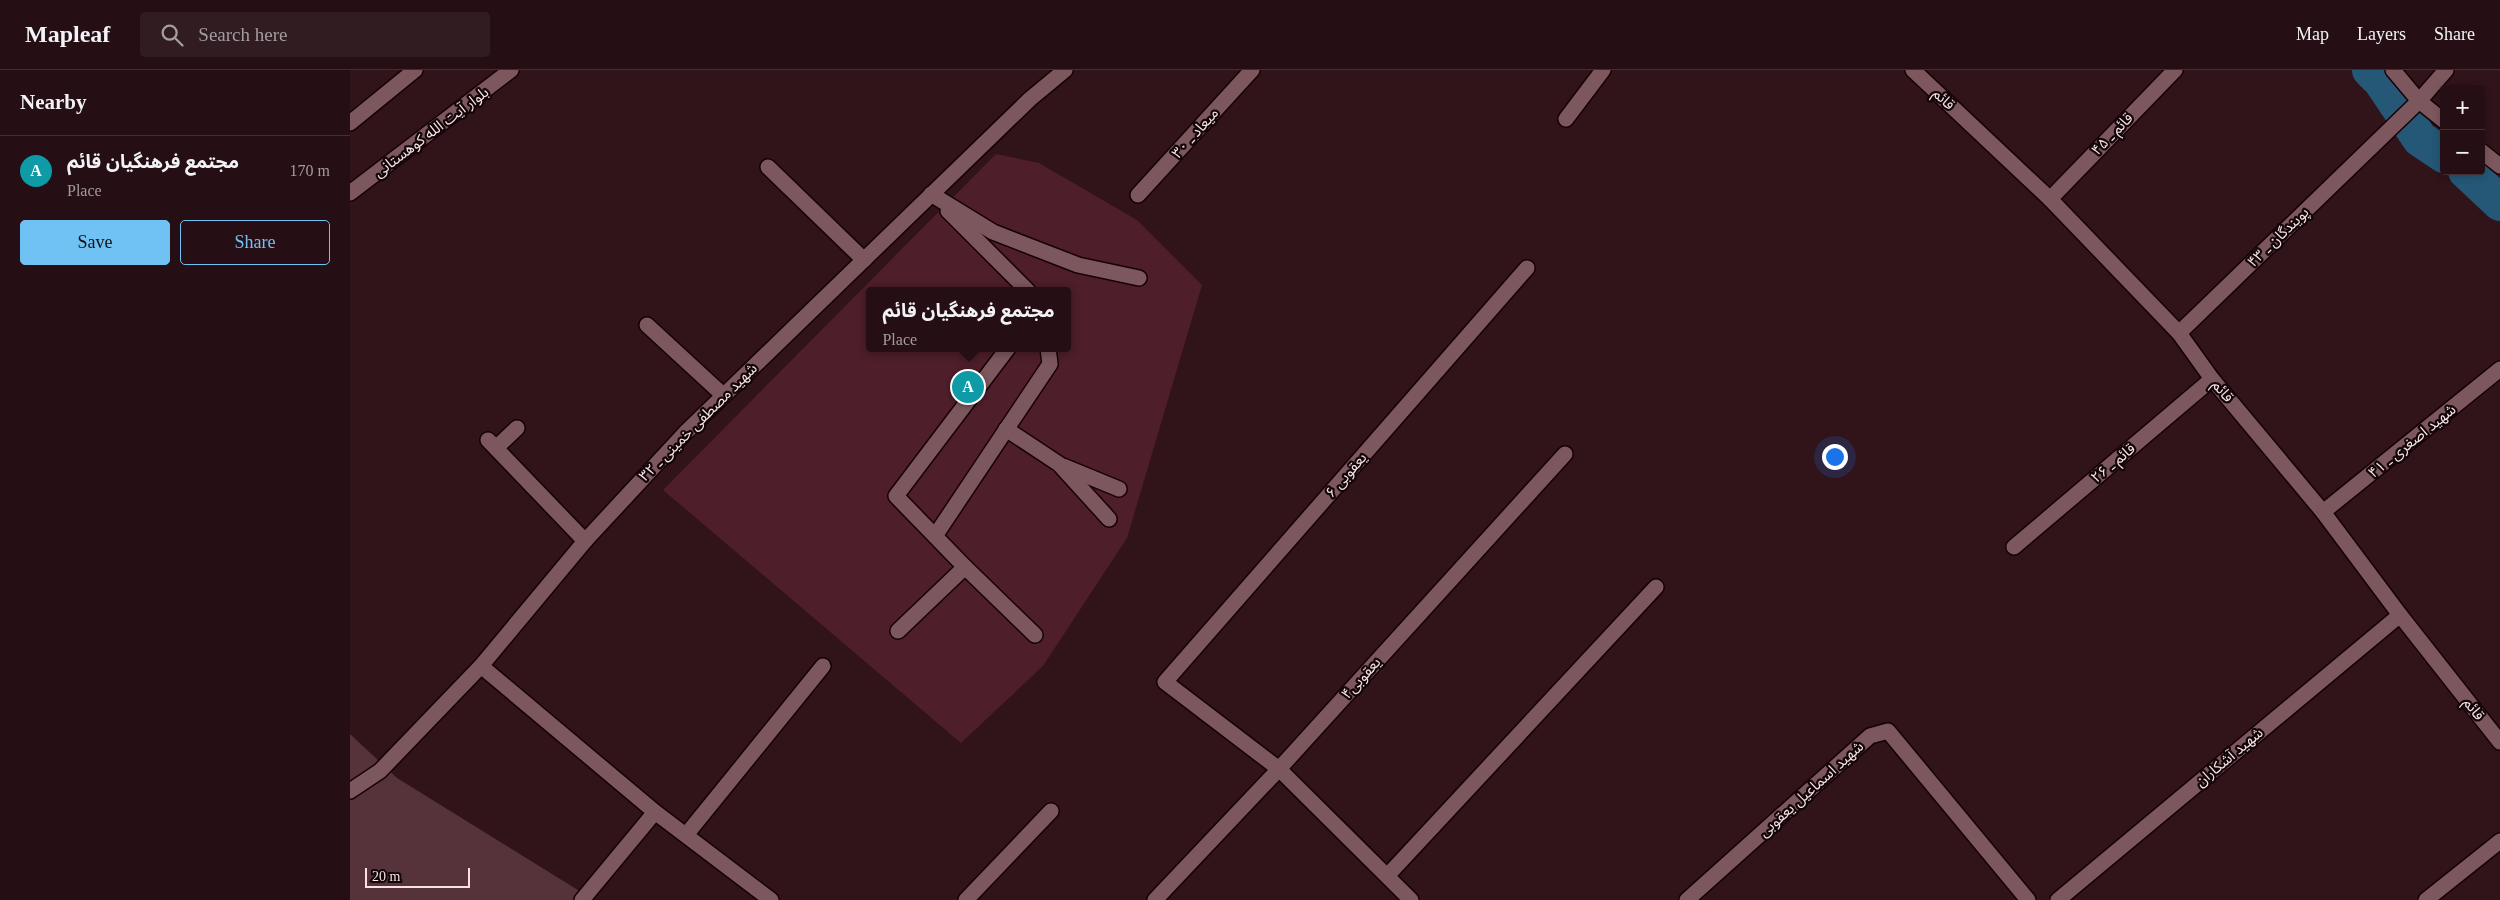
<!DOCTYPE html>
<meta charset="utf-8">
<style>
:root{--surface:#250e14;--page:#311c22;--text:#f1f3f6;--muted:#a39ca0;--line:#422e34;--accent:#70c1f4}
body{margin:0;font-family:"Times New Roman","Noto Sans Arabic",serif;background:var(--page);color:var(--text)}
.controls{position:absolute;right:15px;top:15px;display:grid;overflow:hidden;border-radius:5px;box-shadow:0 2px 8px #0003}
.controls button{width:45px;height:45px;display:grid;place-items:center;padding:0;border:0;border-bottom:1px solid var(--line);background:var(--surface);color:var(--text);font:25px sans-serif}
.scale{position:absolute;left:15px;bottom:12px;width:105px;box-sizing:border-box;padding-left:5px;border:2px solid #f7e1e5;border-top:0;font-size:14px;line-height:18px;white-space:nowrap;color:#f7e1e5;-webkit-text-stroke:4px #110507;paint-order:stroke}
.you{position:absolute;left:1484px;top:386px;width:18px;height:18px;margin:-12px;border:4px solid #fff;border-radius:50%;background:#1a73e8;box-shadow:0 0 0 8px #1a73e833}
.badge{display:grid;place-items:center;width:32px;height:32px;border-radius:50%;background:var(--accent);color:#fff;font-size:16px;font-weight:700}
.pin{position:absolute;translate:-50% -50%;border:2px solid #fff;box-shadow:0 1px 5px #0006}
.popup{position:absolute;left:516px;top:217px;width:205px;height:65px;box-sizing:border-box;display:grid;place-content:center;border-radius:5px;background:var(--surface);filter:drop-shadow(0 1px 4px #0005);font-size:16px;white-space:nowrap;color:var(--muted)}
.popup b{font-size:19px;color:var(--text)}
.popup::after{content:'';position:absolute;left:50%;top:100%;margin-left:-10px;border:10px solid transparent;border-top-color:var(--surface)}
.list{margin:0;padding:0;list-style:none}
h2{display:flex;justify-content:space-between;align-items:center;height:65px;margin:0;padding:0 20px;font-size:21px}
h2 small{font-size:16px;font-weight:400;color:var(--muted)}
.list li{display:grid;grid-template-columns:32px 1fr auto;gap:15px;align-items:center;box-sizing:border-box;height:70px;padding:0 20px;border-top:1px solid var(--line)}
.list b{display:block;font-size:19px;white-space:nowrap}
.list p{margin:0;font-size:16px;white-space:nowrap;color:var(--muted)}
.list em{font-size:16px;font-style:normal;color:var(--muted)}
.actions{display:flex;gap:10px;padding:15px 20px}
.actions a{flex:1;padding:11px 0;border:1px solid var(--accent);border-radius:5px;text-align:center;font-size:18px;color:var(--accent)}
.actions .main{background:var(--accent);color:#111}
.icon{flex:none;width:28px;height:28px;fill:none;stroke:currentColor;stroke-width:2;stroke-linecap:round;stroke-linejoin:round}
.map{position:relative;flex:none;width:2150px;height:830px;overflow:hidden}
header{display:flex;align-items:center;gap:30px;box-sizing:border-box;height:70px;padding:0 25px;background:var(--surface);border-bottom:1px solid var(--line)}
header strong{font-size:24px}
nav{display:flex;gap:28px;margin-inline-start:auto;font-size:18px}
.search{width:350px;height:45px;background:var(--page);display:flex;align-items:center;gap:12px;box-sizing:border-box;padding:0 18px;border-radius:5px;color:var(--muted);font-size:19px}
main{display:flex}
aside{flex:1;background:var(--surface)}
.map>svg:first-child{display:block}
.green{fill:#56333a}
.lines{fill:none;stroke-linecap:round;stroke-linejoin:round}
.canal{stroke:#245876;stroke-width:36}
.building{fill:#4e1e2a;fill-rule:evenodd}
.minor-casing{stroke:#170105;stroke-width:18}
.minor{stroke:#7c575e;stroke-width:15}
.labels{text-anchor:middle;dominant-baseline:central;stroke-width:4.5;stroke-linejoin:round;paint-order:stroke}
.street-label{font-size:15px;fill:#f7e1e5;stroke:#110507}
</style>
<header>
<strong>Mapleaf</strong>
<div class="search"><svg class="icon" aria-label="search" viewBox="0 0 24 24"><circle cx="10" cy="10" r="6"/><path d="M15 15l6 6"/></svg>Search here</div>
<nav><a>Map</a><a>Layers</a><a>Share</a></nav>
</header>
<main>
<aside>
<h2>Nearby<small></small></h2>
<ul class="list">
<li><span class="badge" style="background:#0f9aa8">A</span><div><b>مجتمع فرهنگیان قائم</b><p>Place</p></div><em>170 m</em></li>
</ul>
<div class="actions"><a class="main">Save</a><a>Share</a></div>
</aside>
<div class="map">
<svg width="2150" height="830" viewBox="0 0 2150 830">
<rect width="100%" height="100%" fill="#31131a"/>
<path class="green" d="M 0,664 L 47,708 L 244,830 L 0,830 Z"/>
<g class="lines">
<g class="canal">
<path d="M 2020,0 L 2031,11 L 2070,69 L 2094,85"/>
<path d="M 2116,101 L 2150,133"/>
</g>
</g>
<path class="building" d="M 646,84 L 689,93 L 787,150 L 852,215 L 777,468 L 693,596 L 611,673 L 313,420 ZM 519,221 L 717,221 L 717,278 L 519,278 Z"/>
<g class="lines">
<g class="minor-casing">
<g id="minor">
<path d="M 1563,0 L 1700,129 L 1829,263 L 1862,309 L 1973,442 L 2050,545 L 2150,672"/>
<path d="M 2043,0 L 2069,31 L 2094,51"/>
<path d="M 1216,49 L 1253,0"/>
<path d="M 0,53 L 65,0"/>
<path d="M 2131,81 L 2150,96"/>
<path d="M 418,97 L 514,190"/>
<path d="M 0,123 L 161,0"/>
<path d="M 581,124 L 643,162 L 728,195 L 789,208"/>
<path d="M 788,125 L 902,0"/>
<path d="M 1700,129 L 1825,0"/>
<path d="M 598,141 L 678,221"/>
<path d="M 297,255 L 373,325"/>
<path d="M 1829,263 L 2069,31 L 2096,0"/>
<path d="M 656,359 L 709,394 L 759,449"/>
<path d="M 138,370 L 235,471"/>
<path d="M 146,378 L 167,358"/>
<path d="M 713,396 L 769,419"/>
<path d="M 1973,442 L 2150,299"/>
<path d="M 585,466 L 700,294 L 698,278"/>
<path d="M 1664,477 L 1862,309"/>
<path d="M 615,497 L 685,565"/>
<path d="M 548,561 L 615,497 L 546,426 L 658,278"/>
<path d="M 131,596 L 305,742 L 421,830"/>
<path d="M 0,721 L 30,701 L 131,596 L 235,471 L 335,363 L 680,29 L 715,0"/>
<path d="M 336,765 L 473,596"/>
<path d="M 1038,805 L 1306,517"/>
<path d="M 232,830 L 305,742"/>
<path d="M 616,830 L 701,741"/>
<path d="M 805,830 L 929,699 L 1215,384"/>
<path d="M 1061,830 L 929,699 L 815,612 L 1177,198"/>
<path d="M 1337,830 L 1520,666 L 1538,661 L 1678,830"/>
<path d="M 1708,830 L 2050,545"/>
<path d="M 2076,830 L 2150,771"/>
</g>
</g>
<use href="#minor" class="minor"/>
</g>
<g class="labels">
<g class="street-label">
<text transform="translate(1594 29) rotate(43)">قائم</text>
<text transform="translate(81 62) rotate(-37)">بلوار آیت الله کوهستانی</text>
<text transform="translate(845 63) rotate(-48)">میعاد ـ ۳۰</text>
<text transform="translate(1762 64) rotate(-46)">قائم ـ ۴۵</text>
<text transform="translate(1928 167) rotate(-44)">پویندگان ـ ۴۳</text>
<text transform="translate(1873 321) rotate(50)">قائم</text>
<text transform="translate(348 352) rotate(-45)">شهید مصطفی خمینی ـ ۳۲</text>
<text transform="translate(2062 371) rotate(-39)">شهید اصغری ـ ۴۱</text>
<text transform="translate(1763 393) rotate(-40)">قائم ـ ۲۶</text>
<text transform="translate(996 405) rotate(-49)">یعقوبی ۶</text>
<text transform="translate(1011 608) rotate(-48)">یعقوبی۴</text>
<text transform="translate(2124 639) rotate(52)">قائم</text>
<text transform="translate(1879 687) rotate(-40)">شهید آشکاران</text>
<text transform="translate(1461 719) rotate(-42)">شهید اسماعیل یعقوبی</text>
</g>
</g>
</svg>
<div class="controls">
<button>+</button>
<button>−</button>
</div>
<div class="scale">20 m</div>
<div class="you"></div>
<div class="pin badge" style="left:618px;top:317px;background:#0f9aa8">A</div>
<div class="popup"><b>مجتمع فرهنگیان قائم</b>Place</div>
</div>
</main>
